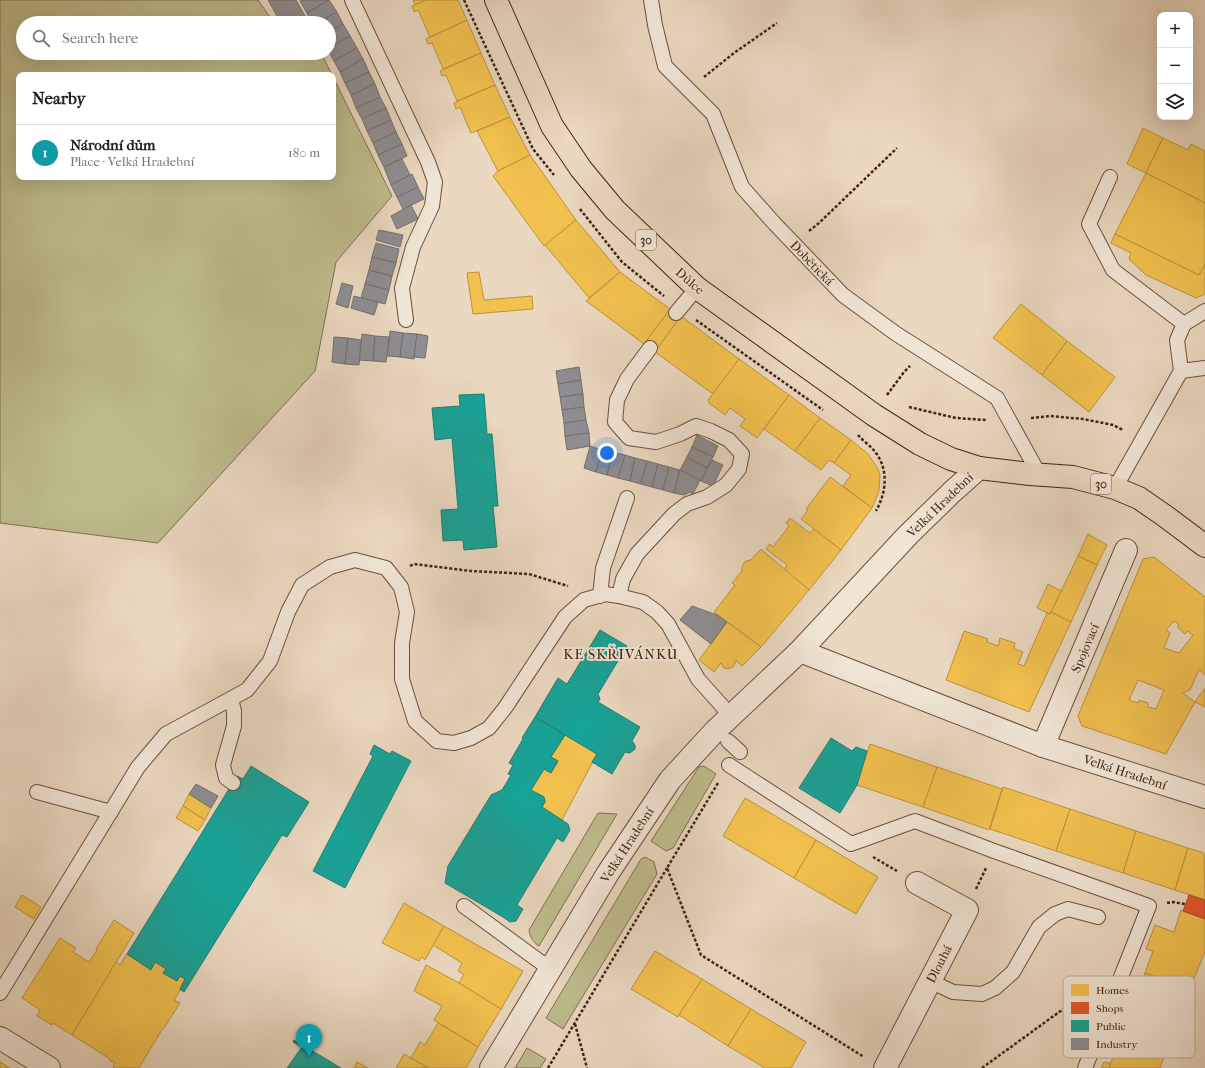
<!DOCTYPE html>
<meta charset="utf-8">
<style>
:root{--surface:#fff;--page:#f2f2f2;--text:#222;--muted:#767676;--line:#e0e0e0;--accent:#8f2418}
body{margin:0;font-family:"IM FELL French Canon",serif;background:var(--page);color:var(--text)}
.controls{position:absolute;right:12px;top:12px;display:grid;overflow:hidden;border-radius:8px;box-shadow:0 4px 16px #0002}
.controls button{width:36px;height:36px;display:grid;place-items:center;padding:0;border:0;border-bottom:1px solid var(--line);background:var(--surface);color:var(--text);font:20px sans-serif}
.you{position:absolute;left:607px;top:453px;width:14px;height:14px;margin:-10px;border:3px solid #fff;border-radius:50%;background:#1a73e8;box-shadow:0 0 0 6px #1a73e833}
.badge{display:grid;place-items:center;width:26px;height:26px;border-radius:50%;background:var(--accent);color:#fff;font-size:13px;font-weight:700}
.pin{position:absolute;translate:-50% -33px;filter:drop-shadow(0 1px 2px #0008)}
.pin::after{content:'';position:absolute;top:21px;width:14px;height:12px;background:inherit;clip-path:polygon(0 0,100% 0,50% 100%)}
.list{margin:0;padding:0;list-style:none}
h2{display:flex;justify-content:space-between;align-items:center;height:52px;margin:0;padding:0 16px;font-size:17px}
h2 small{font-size:13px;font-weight:400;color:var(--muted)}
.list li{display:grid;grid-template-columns:26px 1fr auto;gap:12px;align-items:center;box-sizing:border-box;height:56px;padding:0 16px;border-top:1px solid var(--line)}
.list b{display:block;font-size:15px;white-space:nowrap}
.list p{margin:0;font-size:13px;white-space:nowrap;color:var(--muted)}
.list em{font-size:13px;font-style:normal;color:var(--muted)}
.icon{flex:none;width:22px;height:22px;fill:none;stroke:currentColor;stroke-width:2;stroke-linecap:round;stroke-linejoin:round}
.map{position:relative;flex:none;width:1205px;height:1068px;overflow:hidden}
.search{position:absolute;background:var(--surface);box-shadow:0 4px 16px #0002;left:16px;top:16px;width:320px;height:44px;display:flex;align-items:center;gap:10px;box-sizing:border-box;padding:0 14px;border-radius:22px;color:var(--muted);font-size:15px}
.panel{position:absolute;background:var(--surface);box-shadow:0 4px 16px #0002;left:16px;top:72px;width:320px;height:108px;border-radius:8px}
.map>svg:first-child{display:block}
.green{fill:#bebc8d;stroke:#7e7050}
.homes{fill:#f2c14e;stroke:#bc923c;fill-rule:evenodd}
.shops{fill:#e4572e;stroke:#b24726}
.public{fill:#17a398;stroke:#237d70}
.industry{fill:#8d8d92;stroke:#766d6c}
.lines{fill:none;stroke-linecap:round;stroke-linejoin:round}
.lane-casing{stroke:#6a503e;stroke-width:16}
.street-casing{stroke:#6a503e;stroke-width:24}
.primary-casing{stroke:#3f2312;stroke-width:24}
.path{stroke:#3f2312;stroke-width:2.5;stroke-dasharray:3 2;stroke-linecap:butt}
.lane{stroke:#f1e6d6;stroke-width:14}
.street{stroke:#f1e6d6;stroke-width:22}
.primary{stroke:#ead8c0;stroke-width:22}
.labels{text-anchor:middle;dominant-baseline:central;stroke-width:4;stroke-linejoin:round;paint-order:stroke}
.shield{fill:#f1e6d6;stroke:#745e4d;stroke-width:1}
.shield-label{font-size:12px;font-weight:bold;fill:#3f2312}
.street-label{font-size:13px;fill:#3f2312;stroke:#f1e6d6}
.neighbourhood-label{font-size:14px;letter-spacing:1px;fill:#3f2312;stroke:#f1e6d6}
.key{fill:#f1e6d6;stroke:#bcac9b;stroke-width:1}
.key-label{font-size:11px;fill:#3f2312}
</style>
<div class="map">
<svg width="1205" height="1068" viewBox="0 0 1205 1068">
<rect width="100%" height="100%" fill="#ead8c0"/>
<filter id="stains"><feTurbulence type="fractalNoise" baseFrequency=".005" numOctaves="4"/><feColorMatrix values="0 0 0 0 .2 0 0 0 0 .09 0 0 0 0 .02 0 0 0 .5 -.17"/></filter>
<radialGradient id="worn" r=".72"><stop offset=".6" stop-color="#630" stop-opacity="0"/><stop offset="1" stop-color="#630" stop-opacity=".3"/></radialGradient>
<g class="green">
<path d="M 0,0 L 258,0 L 274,23 L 23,23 L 23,53 L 321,53 L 332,75 L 19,75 L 19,177 L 333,177 L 333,77 L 392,196 L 336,262 L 315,371 L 158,543 L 0,523 Z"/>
<path d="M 704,766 L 716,774 L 673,848 L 666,851 L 651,841 L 699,767 Z"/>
<path d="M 598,813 L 617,814 L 539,946 C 533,942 530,937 529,930 Z"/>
<path d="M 645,857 L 654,862 L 657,874 L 563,1029 L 546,1018 L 641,859 Z"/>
<path d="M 527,1048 L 546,1059 L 540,1068 L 515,1068 Z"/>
</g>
<g class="homes">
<path d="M 413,0 L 426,0 L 415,5 Z"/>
<path d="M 426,0 L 458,0 L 467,20 L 430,37 L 418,10 L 414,12 L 412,6 Z"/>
<path d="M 467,20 L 481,53 L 443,69 L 432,43 L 428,44 L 426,39 Z"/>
<path d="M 481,53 L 495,85 L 457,101 L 446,75 L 442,76 L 440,71 Z"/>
<path d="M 495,85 L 510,117 L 471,133 L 460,107 L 456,109 L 454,103 Z"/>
<path d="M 510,117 L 530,155 L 498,171 L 477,131 Z"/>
<path d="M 1143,128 L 1163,138 L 1146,173 L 1127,164 Z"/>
<path d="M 1163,138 L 1188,150 L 1191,144 L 1205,151 L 1205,203 L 1146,173 Z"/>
<path d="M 530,155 L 576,220 L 544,246 L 493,176 L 498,171 Z"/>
<path d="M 1146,173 L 1205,203 L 1205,264 L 1199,275 L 1115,234 Z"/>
<path d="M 576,220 L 620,272 L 589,298 L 545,245 Z"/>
<path d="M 1115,234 L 1199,275 L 1205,264 L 1205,294 L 1196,298 L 1146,275 L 1129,259 L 1131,253 L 1111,243 Z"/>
<path d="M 479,272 L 484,300 L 532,296 L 533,309 L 473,314 L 467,273 Z"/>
<path d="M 620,272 L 670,309 L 644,344 L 586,301 Z"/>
<path d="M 1021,304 L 1067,341 L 1042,375 L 993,338 Z"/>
<path d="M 670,309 L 681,316 L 655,352 L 644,344 Z"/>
<path d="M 681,316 L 739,359 L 713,394 L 655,352 Z"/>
<path d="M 1067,341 L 1115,377 L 1089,412 L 1042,375 Z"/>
<path d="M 739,359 L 789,395 L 757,438 L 740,426 L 745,419 L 730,408 L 725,415 L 709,403 L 708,400 Z"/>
<path d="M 789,395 L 820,418 L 795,451 L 764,429 Z"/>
<path d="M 820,418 L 851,440 L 834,463 L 829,460 L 821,470 L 795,451 Z"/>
<path d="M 851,440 L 868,454 L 878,469 L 880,475 L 879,491 L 872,508 L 843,486 L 851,475 L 834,463 Z"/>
<path d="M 830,477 L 872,508 L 841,550 L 801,519 L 808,510 L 806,509 Z"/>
<path d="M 790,518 L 810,533 L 814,529 L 841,550 L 809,590 L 784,569 L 787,565 L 766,549 L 770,544 L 773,547 L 789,526 L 786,523 Z"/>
<path d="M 1088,534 L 1107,545 L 1097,565 L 1078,556 Z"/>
<path d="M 761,549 L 809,590 L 761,647 L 714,612 L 735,585 L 732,583 L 742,571 L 742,567 L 744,563 L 746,561 L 751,560 Z"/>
<path d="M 1078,556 L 1097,565 L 1071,622 L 1051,612 Z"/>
<path d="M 1154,557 L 1205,597 L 1205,675 L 1199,670 L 1190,690 L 1183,693 L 1195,702 L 1166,754 L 1082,726 L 1078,716 L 1143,559 ZM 1174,621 L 1179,625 L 1177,627 L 1185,634 L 1188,631 L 1193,635 L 1179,653 L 1164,648 L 1170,633 L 1166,630 ZM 1138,680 L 1164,690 L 1156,709 L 1148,707 L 1148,703 L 1139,700 L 1138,703 L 1129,700 Z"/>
<path d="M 1048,584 L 1061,591 L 1050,614 L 1037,608 Z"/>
<path d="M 1051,612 L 1071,622 L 1029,712 L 946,680 L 964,631 L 988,639 L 987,642 L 998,646 L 1000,638 L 1015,643 L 1014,649 L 1023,652 L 1018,664 L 1024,666 L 1047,613 L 1050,614 Z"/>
<path d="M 727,622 L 761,647 L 742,666 L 735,660 L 735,664 L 733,667 L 728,669 L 724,668 L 721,663 L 714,672 L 699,660 Z"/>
<path d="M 1205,688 L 1205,707 L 1195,702 Z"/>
<path d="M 565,735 L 597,754 L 562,820 L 542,807 L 545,802 L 544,797 L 531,790 L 544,769 L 551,773 L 558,761 L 551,757 Z"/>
<path d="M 870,744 L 937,767 L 923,807 L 857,785 Z"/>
<path d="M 937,767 L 1002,789 L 989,830 L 923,807 Z"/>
<path d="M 1003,787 L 1070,809 L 1056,851 L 990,829 Z"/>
<path d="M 189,794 L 211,808 L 205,820 L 183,806 Z"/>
<path d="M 745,798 L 816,840 L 794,878 L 723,836 Z"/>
<path d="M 183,806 L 205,820 L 198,831 L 176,818 Z"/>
<path d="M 1070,809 L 1136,831 L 1123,873 L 1056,851 Z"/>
<path d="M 1136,831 L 1188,848 L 1175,890 L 1123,873 Z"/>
<path d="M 816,840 L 878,877 L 856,914 L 794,878 Z"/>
<path d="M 1188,848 L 1204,853 L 1205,900 L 1175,890 Z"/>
<path d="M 22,895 L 41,907 L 34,919 L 15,907 Z"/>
<path d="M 404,903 L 444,926 L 425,960 L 422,957 L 419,961 L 382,943 Z"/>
<path d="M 1181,910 L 1205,919 L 1205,951 L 1190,989 L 1145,973 L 1153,951 L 1146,949 L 1155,925 L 1174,932 Z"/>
<path d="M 114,920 L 134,933 L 72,1035 L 53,1023 L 52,1025 L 37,1016 L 40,1010 L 22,998 L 60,938 L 76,948 L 73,952 L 89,962 L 97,950 L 96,949 Z"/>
<path d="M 444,926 L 523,971 L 501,1009 L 459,983 L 464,974 L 458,971 L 462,963 L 433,945 Z"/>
<path d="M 655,951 L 702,979 L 678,1017 L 631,989 Z"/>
<path d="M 127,954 L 151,970 L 155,962 L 166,969 L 163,973 L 177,981 L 180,976 L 185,979 L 180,989 L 181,989 L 174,1000 L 180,1003 L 164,1028 L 163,1028 L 139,1068 L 115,1068 L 113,1067 L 115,1063 L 109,1060 L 110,1059 L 72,1035 L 116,962 L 120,965 Z"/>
<path d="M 426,965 L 459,983 L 501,1009 L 478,1047 L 434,1020 L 442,1006 L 414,991 Z"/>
<path d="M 1145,973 L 1190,989 L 1164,1057 L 1119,1041 Z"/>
<path d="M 702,979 L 751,1009 L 728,1046 L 679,1015 Z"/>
<path d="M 751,1009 L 806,1042 L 791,1068 L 765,1068 L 728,1046 Z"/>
<path d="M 438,1023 L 478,1047 L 466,1068 L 428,1068 L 411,1058 L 420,1042 L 425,1045 Z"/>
<path d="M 1119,1041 L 1164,1057 L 1160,1068 L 1109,1068 Z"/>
<path d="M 404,1054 L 411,1058 L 428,1068 L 396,1068 Z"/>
<path d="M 0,1062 L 10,1068 L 0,1068 Z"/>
<path d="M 357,1062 L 368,1068 L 354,1068 Z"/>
<path d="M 1104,1062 L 1110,1063 L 1109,1068 L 1101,1068 Z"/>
</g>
<path class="shops" d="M 1189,895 L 1205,900 L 1205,919 L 1183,911 Z"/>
<g class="public">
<path d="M 484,394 L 487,434 L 492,434 L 498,506 L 493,506 L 497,547 L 464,550 L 463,540 L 443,541 L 441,510 L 458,509 L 452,438 L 435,440 L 432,408 L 460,406 L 459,395 Z"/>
<path d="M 600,630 L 627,646 L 598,694 L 600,699 L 598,702 L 640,727 L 632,741 L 635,745 L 635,749 L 630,753 L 625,752 L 612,774 L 592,762 L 597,754 L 535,717 L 558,678 L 567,684 Z"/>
<path d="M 535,717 L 565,735 L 551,757 L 558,761 L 551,773 L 544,769 L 531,790 L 544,797 L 545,802 L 542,807 L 568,824 L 570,830 L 563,842 L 557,838 L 517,905 L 523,909 L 516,921 L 510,922 L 503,917 L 445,883 L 448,866 L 491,795 L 502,790 L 511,775 L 508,774 L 513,765 L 509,763 L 523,739 L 522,738 Z"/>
<path d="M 831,738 L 852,751 L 856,747 L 867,751 L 857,785 L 840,813 L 799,788 Z"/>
<path d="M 374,745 L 390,754 L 392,751 L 411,761 L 345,888 L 313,871 L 373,756 L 370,754 Z"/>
<path d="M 251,766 L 309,802 L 287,837 L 282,835 L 184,992 L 180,989 L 185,979 L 180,976 L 177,981 L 163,973 L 166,969 L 155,962 L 151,970 L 127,954 L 237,776 L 243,779 Z"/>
<path d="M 294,1040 L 341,1068 L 287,1068 L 302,1047 L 293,1042 Z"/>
</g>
<g class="industry">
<path d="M 268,0 L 296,0 L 309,23 L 281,23 Z"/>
<path d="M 301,0 L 329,0 L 307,13 L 300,1 Z"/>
<path d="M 329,0 L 337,12 L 317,23 L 312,23 L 307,13 Z"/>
<path d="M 337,12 L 343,24 L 329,32 L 329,23 L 317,23 Z"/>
<path d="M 343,24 L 350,36 L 329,48 L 329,32 Z"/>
<path d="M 350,36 L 357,48 L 334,61 L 329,52 L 329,48 Z"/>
<path d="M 357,48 L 363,59 L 340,72 L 334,61 Z"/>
<path d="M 363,59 L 369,72 L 345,83 L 340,72 Z"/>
<path d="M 369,72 L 375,84 L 351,95 L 345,83 Z"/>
<path d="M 375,84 L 380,97 L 356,108 L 351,95 Z"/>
<path d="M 380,97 L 386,108 L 362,119 L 356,108 Z"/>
<path d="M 386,108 L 391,120 L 367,131 L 362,119 Z"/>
<path d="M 391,120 L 396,132 L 373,143 L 367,131 Z"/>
<path d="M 396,132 L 402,144 L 378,155 L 373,143 Z"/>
<path d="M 402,144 L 407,156 L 384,167 L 378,155 Z"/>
<path d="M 402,159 L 410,175 L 391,185 L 384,167 Z"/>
<path d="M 412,174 L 418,187 L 397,197 L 391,185 Z"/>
<path d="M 418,187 L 424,199 L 403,209 L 397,197 Z"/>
<path d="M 411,205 L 418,219 L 397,229 L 391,216 Z"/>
<path d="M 379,230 L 403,235 L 400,247 L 376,240 Z"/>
<path d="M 376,243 L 399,249 L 396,263 L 372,257 Z"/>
<path d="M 372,257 L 396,263 L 392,276 L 369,270 Z"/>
<path d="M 369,270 L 392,276 L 389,290 L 365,284 Z"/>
<path d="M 342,283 L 353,286 L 348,308 L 336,304 Z"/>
<path d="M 365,284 L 389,290 L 385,304 L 361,298 Z"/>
<path d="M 354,296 L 378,302 L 374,315 L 351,308 Z"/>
<path d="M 390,331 L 403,333 L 400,357 L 387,356 Z"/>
<path d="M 403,333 L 417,334 L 414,359 L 400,357 Z"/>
<path d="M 362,334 L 375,336 L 373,361 L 359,360 Z"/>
<path d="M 417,334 L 428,336 L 425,358 L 414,357 Z"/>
<path d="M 375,336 L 389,337 L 386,362 L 373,361 Z"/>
<path d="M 334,337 L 348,338 L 345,364 L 332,362 Z"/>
<path d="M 348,338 L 361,340 L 359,365 L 345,364 Z"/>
<path d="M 579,367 L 581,380 L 558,384 L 556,371 Z"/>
<path d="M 581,380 L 583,394 L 560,397 L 558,384 Z"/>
<path d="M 583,394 L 584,407 L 562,410 L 560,397 Z"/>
<path d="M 584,407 L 586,420 L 564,423 L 562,410 Z"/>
<path d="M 586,420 L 589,433 L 565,436 L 564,423 Z"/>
<path d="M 589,433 L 590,446 L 567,450 L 565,436 Z"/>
<path d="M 697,435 L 718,446 L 713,457 L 692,447 Z"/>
<path d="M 590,446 L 602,450 L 596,472 L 584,468 Z"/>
<path d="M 692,447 L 713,457 L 707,468 L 687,457 Z"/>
<path d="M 602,450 L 613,452 L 607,475 L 596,472 Z"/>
<path d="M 613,452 L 625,455 L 618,478 L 607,475 Z"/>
<path d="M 625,455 L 635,458 L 630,481 L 618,478 Z"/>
<path d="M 687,457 L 707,468 L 701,481 L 680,470 Z"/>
<path d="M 635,458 L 647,461 L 641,484 L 630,481 Z"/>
<path d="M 712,460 L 723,465 L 713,486 L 701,481 Z"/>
<path d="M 647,461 L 658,464 L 652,487 L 641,484 Z"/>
<path d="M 658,464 L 669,467 L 663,490 L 652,487 Z"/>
<path d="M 669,467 L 680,470 L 674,493 L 663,490 Z"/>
<path d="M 680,470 L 700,480 L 693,494 L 690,492 L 684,495 L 674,493 Z"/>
<path d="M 692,606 L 717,615 L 727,622 L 711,644 L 680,620 Z"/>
<path d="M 196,784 L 218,796 L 211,808 L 189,794 Z"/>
</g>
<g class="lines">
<g class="lane-casing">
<g id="lane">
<path d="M 352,0 L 428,162 L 435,182 L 432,206 L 413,247 L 402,288 L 406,320"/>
<path d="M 651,0 L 655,25 L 665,66 L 713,114 L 742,187 L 775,224 L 843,295 L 895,333 L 997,398 L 1039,474"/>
<path d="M 1110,177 L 1089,224 L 1113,270 L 1184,324"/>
<path d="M 676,313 L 697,288"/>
<path d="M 1181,371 L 1205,368"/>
<path d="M 1115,488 L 1181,371 L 1177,340 L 1184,324 L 1205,311"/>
<path d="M 600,596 L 603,568 L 627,498"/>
<path d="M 619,596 L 623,579 L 637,554 L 674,514 L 687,504 L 707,497 L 726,485 L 739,469 L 742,454 L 729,440 L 711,431 L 696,426 L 680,434 L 656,442 L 629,438 L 615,422 L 617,400 L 627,379 L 650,348"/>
<path d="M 231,699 L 234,711 L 234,726 L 223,765 L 226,778 L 233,783"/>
<path d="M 728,741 L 740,752"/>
<path d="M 729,765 L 851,844 L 915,821 L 994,851 L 1149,906 L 1085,1068"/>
<path d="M 37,792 L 111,812"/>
<path d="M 464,906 L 550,969"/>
<path d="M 930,981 L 953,992 L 982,994 L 995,988 L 1013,972 L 1039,927 L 1055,914 L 1068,909 L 1098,917"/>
<path d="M 0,993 L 138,767 L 166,734 L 247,690 L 270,661 L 288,612 L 302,585 L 330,567 L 355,560 L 386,568 L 401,587 L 407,612 L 402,643 L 402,679 L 415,721 L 437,741 L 454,743 L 471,738 L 489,728 L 505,708 L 565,617 L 584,600 L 605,594 L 619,596 L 643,602 L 657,612 L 668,624 L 698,679 L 731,716"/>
</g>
</g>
<g class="street-casing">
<g id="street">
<path d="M 800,651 L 1043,746 L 1205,797"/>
<path d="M 1043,746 L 1126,550"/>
<path d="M 0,1038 L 49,1068"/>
<path d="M 491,1068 L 608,873 L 670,780 L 715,731 L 800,651 L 908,535 L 952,492 L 979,468"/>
<path d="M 885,1068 L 967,910 L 917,883"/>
</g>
</g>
<g class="primary-casing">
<path id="primary" d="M 496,0 L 552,126 L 581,169 L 615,210 L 697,288 L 874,415 L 920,444 L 951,459 L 979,468 L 1030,474 L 1073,477 L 1115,488 L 1139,498 L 1165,516 L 1205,546"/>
</g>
<g class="path">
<path d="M 464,0 L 533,149 L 554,175"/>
<path d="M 704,77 L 734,53 L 777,23"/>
<path d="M 580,209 L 622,262 L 664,296"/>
<path d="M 809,231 L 819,223 L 897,148"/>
<path d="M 696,320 L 823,410"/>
<path d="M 887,395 L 904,372 L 910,366"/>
<path d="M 909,407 L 956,418 L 986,420"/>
<path d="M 1031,418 L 1050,416 L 1083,419 L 1113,425 L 1123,430"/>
<path d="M 858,435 C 863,441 871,446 876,453 C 889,471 886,493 876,511"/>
<path d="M 410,566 L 414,564 L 471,571 L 529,574 L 568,586"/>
<path d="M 718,783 L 667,868 L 701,955 L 864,1057"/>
<path d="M 873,857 L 897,871"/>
<path d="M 976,889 L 986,868"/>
<path d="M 1167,903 L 1173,902 L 1185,904"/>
<path d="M 575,1024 L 587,1068"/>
<path d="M 548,1068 L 667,868"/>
<path d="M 982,1068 L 1095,986"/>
</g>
<use href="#lane" class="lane"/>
<use href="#street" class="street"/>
<use href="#primary" class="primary"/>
</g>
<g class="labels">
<g class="shield">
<rect x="636" y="230" width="20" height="20" rx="3"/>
<rect x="1091" y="474" width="20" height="20" rx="3"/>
</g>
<g class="shield-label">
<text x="646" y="240">30</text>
<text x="1101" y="484">30</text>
</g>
<g class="street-label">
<text transform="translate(812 263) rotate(46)">Dobětická</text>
<text transform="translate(690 281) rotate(41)">Důlce</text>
<text transform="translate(940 505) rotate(-44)">Velká Hradební</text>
<text transform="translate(1085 648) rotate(-67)">Spojovací</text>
<text transform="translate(1125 772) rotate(18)">Velká Hradební</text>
<text transform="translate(627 845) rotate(-57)">Velká Hradební</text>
<text transform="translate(939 964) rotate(-63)">Dlouhá</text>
</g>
<g class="neighbourhood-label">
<text x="621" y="654">KE SKŘIVÁNKU</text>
</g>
</g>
<rect x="1063" y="976" width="132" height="82" rx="6" class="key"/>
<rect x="1071" y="984" width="18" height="12" fill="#f2c14e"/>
<rect x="1071" y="1002" width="18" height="12" fill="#e4572e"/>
<rect x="1071" y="1020" width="18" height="12" fill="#17a398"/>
<rect x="1071" y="1038" width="18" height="12" fill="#8d8d92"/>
<g class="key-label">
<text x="1096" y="994">Homes</text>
<text x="1096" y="1012">Shops</text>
<text x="1096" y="1030">Public</text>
<text x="1096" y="1048">Industry</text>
</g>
<rect width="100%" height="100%" filter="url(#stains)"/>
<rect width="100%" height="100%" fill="url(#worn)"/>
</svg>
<div class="controls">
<button>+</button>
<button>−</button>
<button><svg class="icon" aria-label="layers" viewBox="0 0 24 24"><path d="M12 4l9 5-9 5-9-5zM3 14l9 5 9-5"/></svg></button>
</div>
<div class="you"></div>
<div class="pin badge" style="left:309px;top:1057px;background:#0f9aa8">1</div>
<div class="search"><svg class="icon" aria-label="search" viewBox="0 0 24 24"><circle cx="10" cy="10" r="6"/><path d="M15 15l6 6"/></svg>Search here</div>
<section class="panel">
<h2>Nearby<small></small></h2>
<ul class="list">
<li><span class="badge" style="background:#0f9aa8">1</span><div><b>Národní dům</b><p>Place · Velká Hradební</p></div><em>180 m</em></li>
</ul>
</section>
</div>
